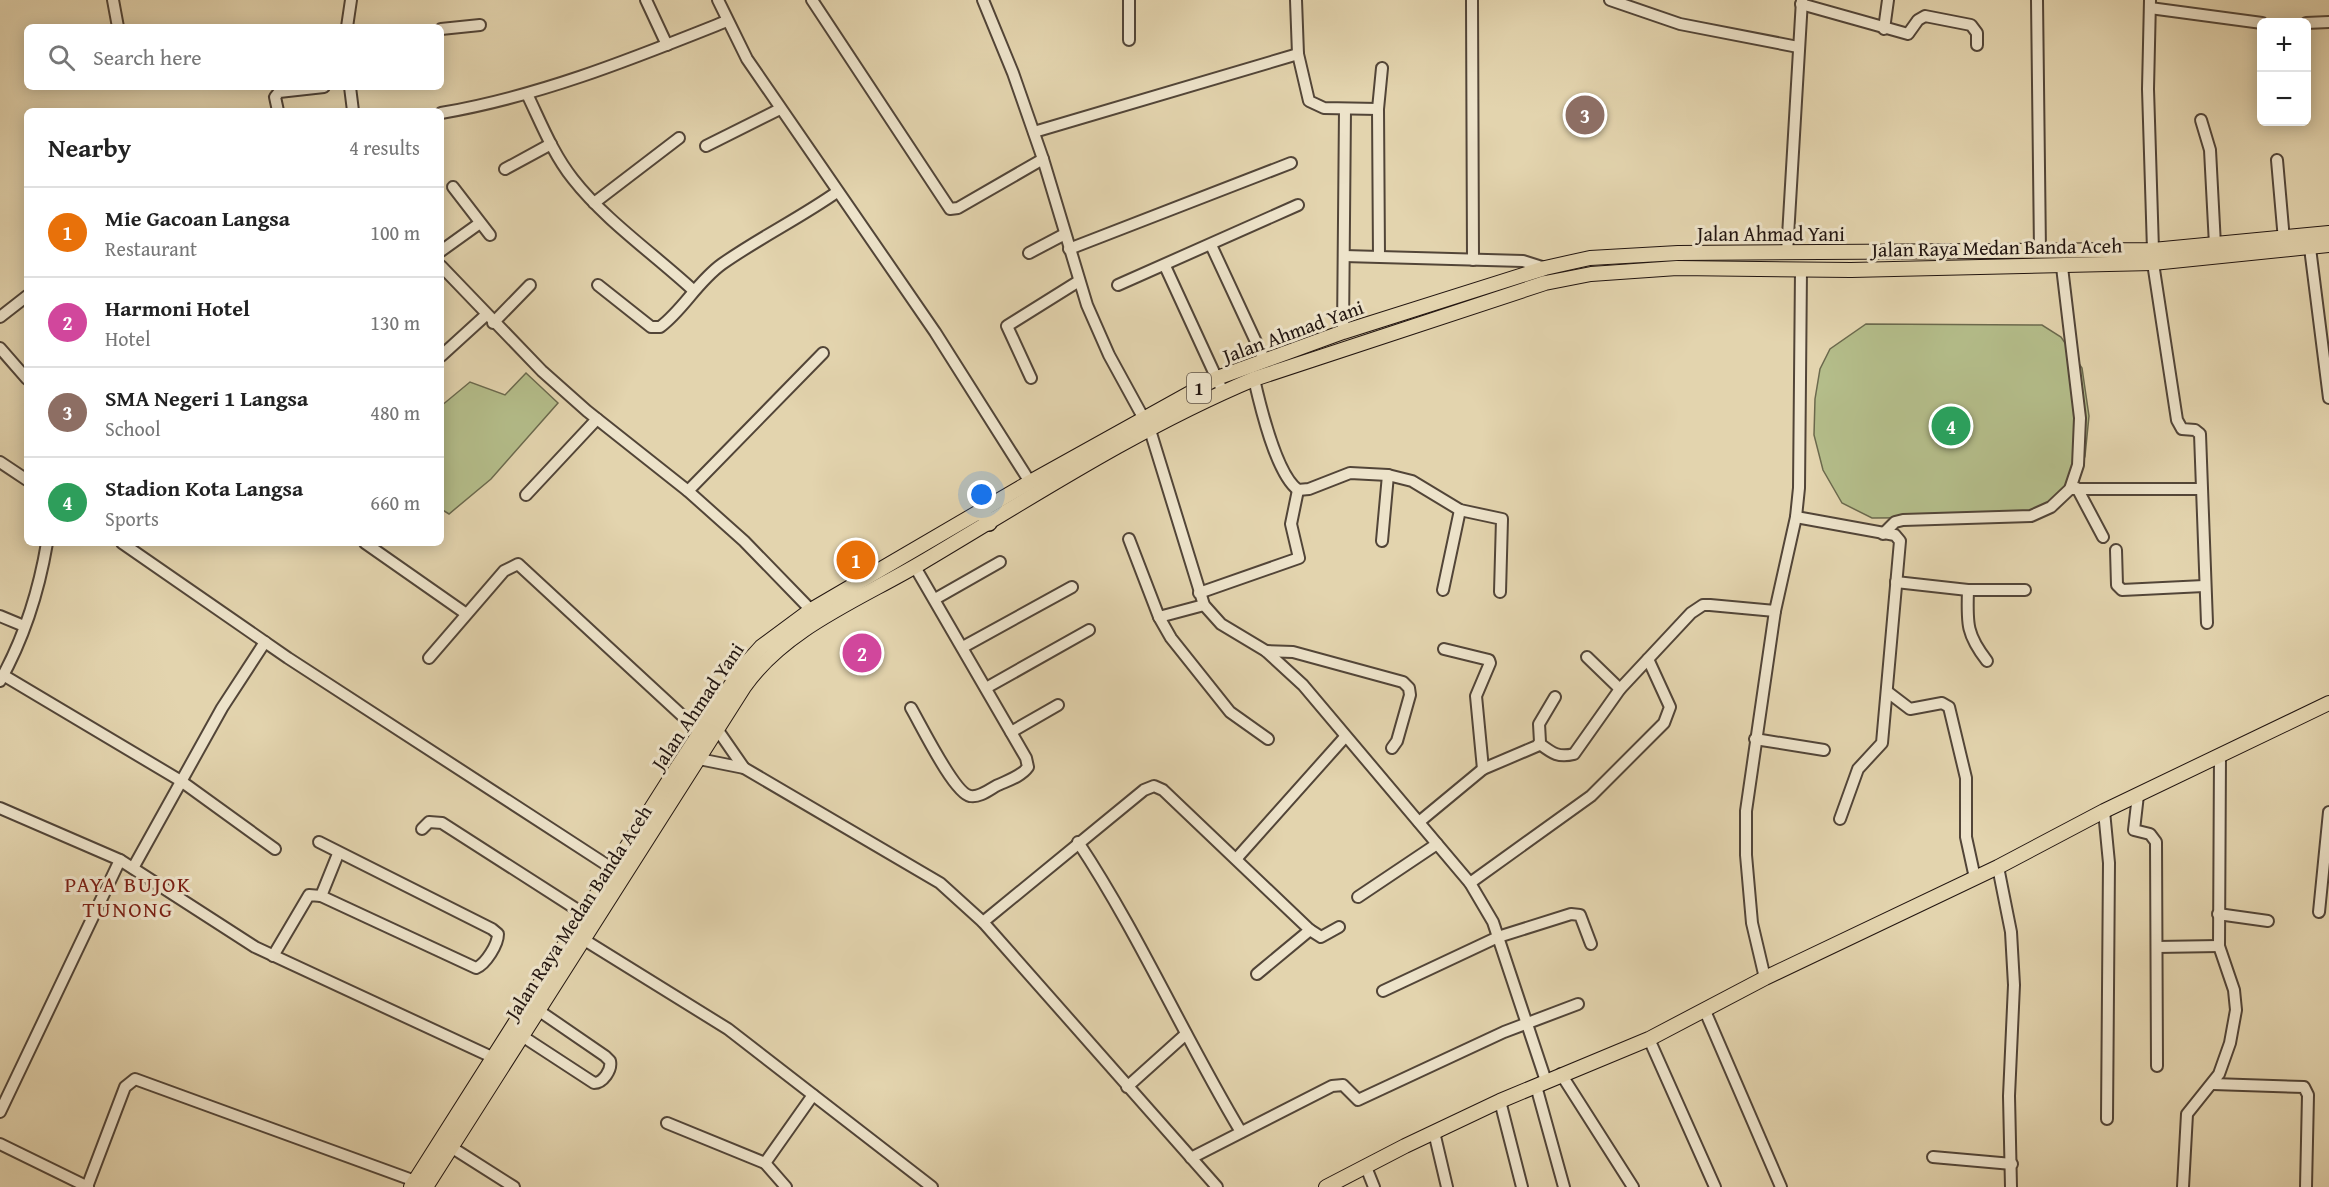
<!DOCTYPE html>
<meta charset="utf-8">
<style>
:root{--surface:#fff;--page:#f2f2f2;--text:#222;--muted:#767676;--line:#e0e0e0;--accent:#1a73e8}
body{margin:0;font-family:"Gentium Book Plus",serif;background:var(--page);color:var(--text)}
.controls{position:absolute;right:18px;top:18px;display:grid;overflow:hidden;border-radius:9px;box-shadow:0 3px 15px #0003}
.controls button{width:54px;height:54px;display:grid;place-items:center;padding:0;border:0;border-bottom:2px solid var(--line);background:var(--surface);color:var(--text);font:30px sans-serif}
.you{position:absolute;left:982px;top:495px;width:21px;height:21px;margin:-15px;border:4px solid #fff;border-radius:50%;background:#1a73e8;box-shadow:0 0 0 9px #1a73e833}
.badge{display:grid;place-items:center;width:39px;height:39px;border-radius:50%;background:var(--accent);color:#fff;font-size:20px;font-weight:700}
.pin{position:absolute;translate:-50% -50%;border:3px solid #fff;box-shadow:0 2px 6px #0006}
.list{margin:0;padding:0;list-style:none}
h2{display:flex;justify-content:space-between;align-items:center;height:78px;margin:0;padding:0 24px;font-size:26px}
h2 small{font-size:20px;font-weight:400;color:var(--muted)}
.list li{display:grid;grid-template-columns:39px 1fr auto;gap:18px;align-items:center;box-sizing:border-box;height:90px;padding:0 24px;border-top:2px solid var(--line)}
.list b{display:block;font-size:22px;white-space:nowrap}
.list p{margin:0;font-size:20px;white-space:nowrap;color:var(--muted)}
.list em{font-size:20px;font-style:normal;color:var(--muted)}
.icon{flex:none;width:33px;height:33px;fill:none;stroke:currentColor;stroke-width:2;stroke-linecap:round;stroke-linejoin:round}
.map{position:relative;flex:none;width:2329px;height:1187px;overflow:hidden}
.search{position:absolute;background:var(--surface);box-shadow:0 3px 15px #0003;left:24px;top:24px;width:420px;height:66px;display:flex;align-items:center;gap:15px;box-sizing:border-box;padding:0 21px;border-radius:9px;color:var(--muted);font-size:22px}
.panel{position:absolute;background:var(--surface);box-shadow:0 3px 15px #0003;left:24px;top:108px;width:420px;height:438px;border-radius:9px}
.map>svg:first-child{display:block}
.green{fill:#b4bd8a;stroke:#6b694d;stroke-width:1.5}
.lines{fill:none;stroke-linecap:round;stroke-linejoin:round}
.minor-casing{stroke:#524538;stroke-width:14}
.major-casing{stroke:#221510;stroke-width:16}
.highway-casing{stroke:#221510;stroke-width:18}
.minor{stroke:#ede3ca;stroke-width:10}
.major{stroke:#e3d4ae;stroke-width:14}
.highway{stroke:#e3d4ae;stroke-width:15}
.labels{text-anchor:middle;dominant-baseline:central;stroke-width:6;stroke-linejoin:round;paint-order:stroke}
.shield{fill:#ede3ca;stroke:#5f5348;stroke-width:1.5}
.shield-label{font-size:18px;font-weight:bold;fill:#221510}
.street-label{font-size:20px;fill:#221510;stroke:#ede3ca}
.quarter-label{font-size:22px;letter-spacing:1.5px;fill:#7a1f14;stroke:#ede3ca}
</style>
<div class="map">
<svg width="2329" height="1187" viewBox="0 0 2329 1187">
<rect width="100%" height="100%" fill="#e3d4ae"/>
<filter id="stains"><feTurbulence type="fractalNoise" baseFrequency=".00333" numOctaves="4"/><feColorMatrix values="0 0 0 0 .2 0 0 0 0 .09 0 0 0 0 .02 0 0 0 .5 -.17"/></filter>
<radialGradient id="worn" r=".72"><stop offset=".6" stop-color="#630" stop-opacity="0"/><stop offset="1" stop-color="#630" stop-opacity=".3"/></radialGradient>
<g class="green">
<path d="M 1866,324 L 2042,325 L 2061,337 L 2082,368 L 2089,416 L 2085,456 L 2076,483 L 2035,517 L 1872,518 L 1842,503 L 1823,470 L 1814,435 L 1815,399 L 1820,369 L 1830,349 Z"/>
<path d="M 526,373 L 558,403 L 491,479 L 449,514 L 441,509 L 441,406 L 470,382 L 505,395 Z"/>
</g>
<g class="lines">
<g class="minor-casing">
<g id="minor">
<path d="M 113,0 L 118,27"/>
<path d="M 646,0 L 667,45"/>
<path d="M 718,0 L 747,59 L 935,332 L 1030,482"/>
<path d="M 812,0 L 950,209 L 958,208 L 1043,159"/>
<path d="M 983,0 L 1013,73 L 1043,159 L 1087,305 L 1109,355 L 1144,419"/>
<path d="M 1296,0 L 1298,54 L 1309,101 L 1324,108 L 1378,109"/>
<path d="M 1472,0 L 1473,260"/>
<path d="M 1610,0 L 1680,24 L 1798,47"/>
<path d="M 2037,0 L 2040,251"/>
<path d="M 2150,0 L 2148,89 L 2153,250"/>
<path d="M 1801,4 L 1908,34 L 1918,20 L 1925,16 L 1971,25 L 1977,33 L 1977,45"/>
<path d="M 2150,8 L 2262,23"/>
<path d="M 2306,23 L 2329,22"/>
<path d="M 347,27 L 351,0"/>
<path d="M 441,29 L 480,25"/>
<path d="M 1884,29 L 1888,0"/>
<path d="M 1129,40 L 1129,0"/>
<path d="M 350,87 L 353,111"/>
<path d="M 527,94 C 541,123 553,154 573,179 C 605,220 654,254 693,290"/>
<path d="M 278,111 L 275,97 L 279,92 L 324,87"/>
<path d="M 441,113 C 541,96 634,58 727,21"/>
<path d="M 2201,120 L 2210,150 L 2215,245"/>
<path d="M 1034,132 L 1298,54"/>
<path d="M 706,146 L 780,109"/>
<path d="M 2277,160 L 2284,240"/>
<path d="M 505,169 L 551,144"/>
<path d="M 453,187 L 490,235"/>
<path d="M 594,203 L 679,138"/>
<path d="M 1211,245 L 1264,359"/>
<path d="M 2310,248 L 2329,398"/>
<path d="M 1069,249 L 1291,163"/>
<path d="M 441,251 L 480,223"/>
<path d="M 1029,253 L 1065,234"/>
<path d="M 1787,253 L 1802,0"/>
<path d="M 1344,256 L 1523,261 L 1545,268"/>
<path d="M 1379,256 L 1378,109 L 1382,68"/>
<path d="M 2153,263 L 2177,420 L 2182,429 L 2195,430 L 2200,434 L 2207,623"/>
<path d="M 441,266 L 542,371 L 587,411 L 688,491 L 744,541 L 811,610"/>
<path d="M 1165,266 L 1223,392"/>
<path d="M 598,285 L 651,327 L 660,327 C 683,310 697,282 722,264 C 759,238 800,218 837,192"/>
<path d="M 1118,285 L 1298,205"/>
<path d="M 0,317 L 27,296"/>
<path d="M 493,323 L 530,285"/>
<path d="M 1343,332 L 1345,109"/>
<path d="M 0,348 L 27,379"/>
<path d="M 441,356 L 486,315"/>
<path d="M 1031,378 L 1007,326 L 1079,281"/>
<path d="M 1254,379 C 1260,405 1276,474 1298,490 L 1309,489 L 1350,473 L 1388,475 L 1412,481 L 1460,510 L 1502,519 L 1500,592"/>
<path d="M 1150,430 L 1204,605 L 1221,624 L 1266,651 L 1303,685 L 1470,883 L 1493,922 L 1546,1081"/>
<path d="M 0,462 L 27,480"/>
<path d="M 2077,488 L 2103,537"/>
<path d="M 2070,489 L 2200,489"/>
<path d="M 688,491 L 823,353"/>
<path d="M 526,495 L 597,419"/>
<path d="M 1796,517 L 1895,535 L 1900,541 L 1882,743 L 1858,769 L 1840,819"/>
<path d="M 1883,534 L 1895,522 L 1903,520 L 2031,516 L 2051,507 L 2070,489 L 2078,465 L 2080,418 L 2062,267"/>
<path d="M 1129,539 L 1159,617 L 1204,605"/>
<path d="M 1382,541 L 1388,475"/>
<path d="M 122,543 L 288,658 L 613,869"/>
<path d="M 365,543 L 465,613"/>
<path d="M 2116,550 L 2117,585 L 2122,590 L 2204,586"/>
<path d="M 1896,582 L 1968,590 L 2025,590"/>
<path d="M 1443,590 L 1460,510"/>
<path d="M 1968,590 C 1967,623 1966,634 1987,661"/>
<path d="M 1199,593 L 1299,558 L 1291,524 L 1298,490"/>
<path d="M 935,599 L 1000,562"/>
<path d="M 0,616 L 24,626"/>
<path d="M 1159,617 L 1171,638 L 1230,712 L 1268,739"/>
<path d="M 963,647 L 1072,587"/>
<path d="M 1444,649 L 1489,660 L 1490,663 L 1476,696 L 1483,769"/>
<path d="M 1266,651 L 1293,652 L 1403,682 L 1409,688 L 1410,695 L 1397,741 L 1392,748"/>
<path d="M 1587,657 L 1620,689"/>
<path d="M 429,658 L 504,571 L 518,564 L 701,733"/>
<path d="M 3,675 L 181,781 L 275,849"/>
<path d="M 0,681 C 23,640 39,590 47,543"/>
<path d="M 986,688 L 1089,630"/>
<path d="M 1889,693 L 1910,709 L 1942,703 L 1949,707 L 1966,778 L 1966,837 L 1975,878"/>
<path d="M 911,708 C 921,725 954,793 970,796 C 979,798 989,790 996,786 C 1006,781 1021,777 1028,767 L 1026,758 L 915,567"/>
<path d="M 717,729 L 744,768"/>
<path d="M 1011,732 L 1058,705"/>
<path d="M 1755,739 L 1824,750"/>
<path d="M 1540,744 C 1552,753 1558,758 1574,754 L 1620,689 L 1691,613 L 1703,605 L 1710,605 L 1775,611"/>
<path d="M 699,759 L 744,768 L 940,883 L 983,922 L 1217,1187"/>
<path d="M 2138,795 L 2134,830 L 2150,834 L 2156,842 L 2157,1066"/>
<path d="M 0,808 L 120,860 L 255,947 L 494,1058"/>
<path d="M 2104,811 L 2109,863 L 2107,1119"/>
<path d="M 1419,822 L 1483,769 L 1537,746 L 1540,742 L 1539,724 L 1555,697"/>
<path d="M 422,829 L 429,822 L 442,823 L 584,914"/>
<path d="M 1078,842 C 1139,934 1184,1037 1241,1132"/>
<path d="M 1237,858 L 1345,737"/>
<path d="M 1998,867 L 2011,932 L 2014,985 L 2009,1096 L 2011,1187"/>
<path d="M 133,868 L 222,708 L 265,642"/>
<path d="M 1470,883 L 1591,796 L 1664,723 L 1670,707 L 1648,659"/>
<path d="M 321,896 L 338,854"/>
<path d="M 1358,897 L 1437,844"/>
<path d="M 2319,912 L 2329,812"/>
<path d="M 2218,914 L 2268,921"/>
<path d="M 983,922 L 1144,790 L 1154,786 L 1163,790 L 1310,930 L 1321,937 L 1339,927"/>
<path d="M 578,936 L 728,1029 L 932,1187"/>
<path d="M 2157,947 L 2219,946"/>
<path d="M 273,956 L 309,895 L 321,896 L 476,968 C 486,964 498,944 498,934 L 492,929 L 319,842"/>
<path d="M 1257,974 L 1310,930"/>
<path d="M 1765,978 L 1752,923 L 1746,855 L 1746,811 L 1775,611 L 1796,517 L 1799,488 L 1801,270"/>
<path d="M 1383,991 L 1498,937 L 1571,914 L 1580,915 L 1591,944"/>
<path d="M 1705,1011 L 1781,1187"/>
<path d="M 522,1036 L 594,1083 C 603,1083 612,1070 610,1061 L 605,1056 L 538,1010"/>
<path d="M 1649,1039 L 1715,1187"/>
<path d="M 1561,1074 L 1633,1187"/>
<path d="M 2213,1084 L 2304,1087 L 2308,1095 L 2306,1187"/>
<path d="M 1536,1086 L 1564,1187"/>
<path d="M 1127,1087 L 1186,1034"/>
<path d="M 1500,1101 L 1522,1187"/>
<path d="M 0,1112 L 120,860"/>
<path d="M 667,1123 L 765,1163 L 813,1095"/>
<path d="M 1434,1132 L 1447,1187"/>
<path d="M 0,1144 L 88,1187"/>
<path d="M 451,1147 L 514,1187"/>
<path d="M 1933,1157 L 2012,1164"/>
<path d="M 1191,1158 L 1332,1086 L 1343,1085 L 1358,1100 L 1504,1032 L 1578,1004"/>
<path d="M 765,1163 L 786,1187"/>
<path d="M 1366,1167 L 1374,1187"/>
<path d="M 87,1187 L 125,1087 L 135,1079 L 415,1181"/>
<path d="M 2183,1187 L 2187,1114 L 2219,1074 L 2230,1043 L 2236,1010 L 2234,990 L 2219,946 L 2220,756"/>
</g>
</g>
<g class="major-casing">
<g id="major">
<path d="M 411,1187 L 673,774 L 742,668 L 761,647 L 811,610 L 1030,482 L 1217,378 L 1343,332 L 1545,268 L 1590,258 L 1678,253 L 2153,250 L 2329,233"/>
<path d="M 426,1187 L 744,687 C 785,628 860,599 921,563 C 1029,499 1137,428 1254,379 L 1545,283 L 1591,274 L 1677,268 L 1851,270 L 2153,263 L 2329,245"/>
<path d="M 1326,1187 L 1405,1146 L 1500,1101 L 1649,1039 L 1765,978 L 1998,867 L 2104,811 L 2329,703"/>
</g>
</g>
<g class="highway-casing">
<path id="highway" d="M 982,511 L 989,523"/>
</g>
<use href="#minor" class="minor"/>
<use href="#major" class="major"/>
<use href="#highway" class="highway"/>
</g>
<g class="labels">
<rect class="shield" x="1187" y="373" width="24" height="30" rx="4.5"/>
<g class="shield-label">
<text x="1199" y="388">1</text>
</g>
<g class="street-label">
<text x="1771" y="233">Jalan Ahmad Yani</text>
<text transform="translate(1997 247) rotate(-1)">Jalan Raya Medan Banda Aceh</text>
<text transform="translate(1293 331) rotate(-20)">Jalan Ahmad Yani</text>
<text transform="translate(697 706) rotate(-56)">Jalan Ahmad Yani</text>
<text transform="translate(578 912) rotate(-57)">Jalan Raya Medan Banda Aceh</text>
</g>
<g class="quarter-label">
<text x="128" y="884">PAYA BUJOK<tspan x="128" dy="25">TUNONG</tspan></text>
</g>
</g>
<rect width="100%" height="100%" filter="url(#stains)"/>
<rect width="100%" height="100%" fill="url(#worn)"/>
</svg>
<div class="controls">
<button>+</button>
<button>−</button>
</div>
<div class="you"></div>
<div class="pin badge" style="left:856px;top:560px;background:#e8710a">1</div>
<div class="pin badge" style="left:862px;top:653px;background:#d1479c">2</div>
<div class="pin badge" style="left:1585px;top:115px;background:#8d6e63">3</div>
<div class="pin badge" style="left:1951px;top:426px;background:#2e9e5b">4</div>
<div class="search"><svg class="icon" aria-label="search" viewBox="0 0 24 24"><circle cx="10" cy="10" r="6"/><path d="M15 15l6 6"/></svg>Search here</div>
<section class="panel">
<h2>Nearby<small>4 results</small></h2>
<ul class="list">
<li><span class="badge" style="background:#e8710a">1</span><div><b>Mie Gacoan Langsa</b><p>Restaurant</p></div><em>100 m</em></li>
<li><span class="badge" style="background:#d1479c">2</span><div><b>Harmoni Hotel</b><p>Hotel</p></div><em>130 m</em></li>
<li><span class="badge" style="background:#8d6e63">3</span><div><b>SMA Negeri 1 Langsa</b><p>School</p></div><em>480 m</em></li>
<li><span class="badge" style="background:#2e9e5b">4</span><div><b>Stadion Kota Langsa</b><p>Sports</p></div><em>660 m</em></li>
</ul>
</section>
</div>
